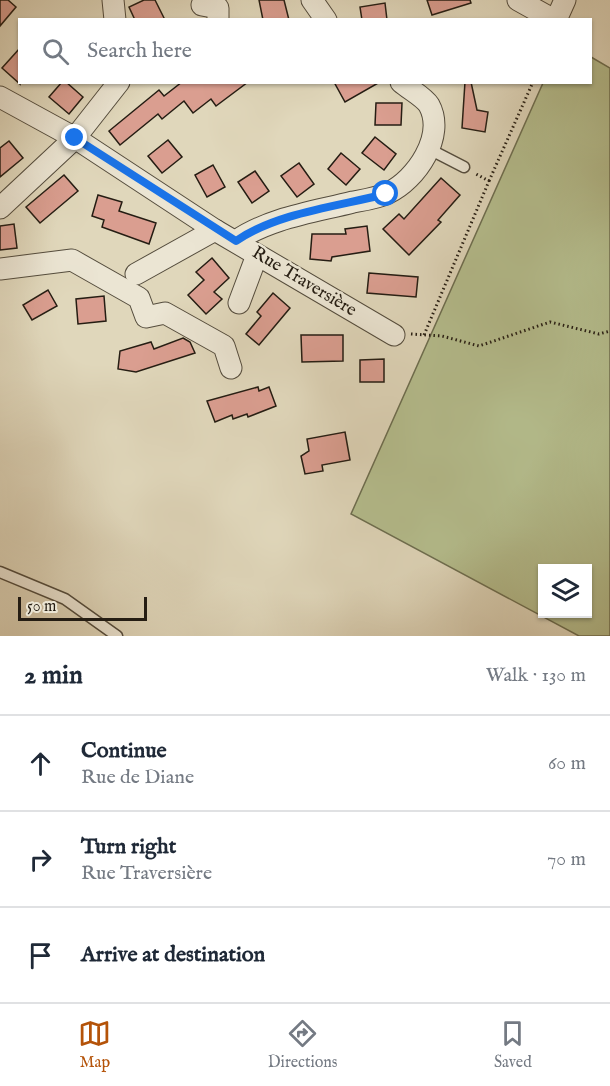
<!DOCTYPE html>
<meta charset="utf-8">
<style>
:root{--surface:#fff;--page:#f6f6f7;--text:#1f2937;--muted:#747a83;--line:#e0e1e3;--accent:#b45309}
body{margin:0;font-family:"IM FELL English",serif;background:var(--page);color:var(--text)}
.controls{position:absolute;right:18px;bottom:18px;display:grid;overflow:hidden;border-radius:0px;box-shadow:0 2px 4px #0004}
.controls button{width:54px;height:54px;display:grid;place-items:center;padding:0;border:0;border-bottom:2px solid var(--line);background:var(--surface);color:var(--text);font:30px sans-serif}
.scale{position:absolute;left:18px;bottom:15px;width:129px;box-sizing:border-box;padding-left:6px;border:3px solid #251d13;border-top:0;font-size:16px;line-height:21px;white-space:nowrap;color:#251d13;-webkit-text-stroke:4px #ebe5d3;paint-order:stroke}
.stop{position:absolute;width:18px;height:18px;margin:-14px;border:4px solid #1a73e8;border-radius:50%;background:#fff}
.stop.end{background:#1a73e8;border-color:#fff;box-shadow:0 2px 6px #0008}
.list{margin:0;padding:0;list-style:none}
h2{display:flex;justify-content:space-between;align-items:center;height:78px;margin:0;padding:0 24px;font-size:26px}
h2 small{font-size:20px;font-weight:400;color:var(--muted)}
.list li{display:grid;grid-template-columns:39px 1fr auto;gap:18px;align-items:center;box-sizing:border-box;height:96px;padding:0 24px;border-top:2px solid var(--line)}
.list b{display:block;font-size:22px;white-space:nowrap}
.list p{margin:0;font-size:20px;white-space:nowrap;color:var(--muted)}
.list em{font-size:20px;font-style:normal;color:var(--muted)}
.icon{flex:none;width:33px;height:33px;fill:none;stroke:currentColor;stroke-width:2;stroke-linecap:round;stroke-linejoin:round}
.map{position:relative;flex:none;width:610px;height:636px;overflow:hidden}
.search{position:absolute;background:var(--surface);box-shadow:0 2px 4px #0004;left:18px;right:18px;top:18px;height:66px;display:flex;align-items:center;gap:15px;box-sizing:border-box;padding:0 21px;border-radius:0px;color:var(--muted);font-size:22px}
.sheet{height:366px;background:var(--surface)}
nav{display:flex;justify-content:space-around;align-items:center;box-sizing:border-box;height:84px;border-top:2px solid var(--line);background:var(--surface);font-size:16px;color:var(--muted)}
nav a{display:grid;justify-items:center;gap:3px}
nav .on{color:var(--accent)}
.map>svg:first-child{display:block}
.green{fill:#b5be8e;stroke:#6d6e50;stroke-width:1.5;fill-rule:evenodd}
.building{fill:#da9e90;stroke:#251d13;stroke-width:1.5}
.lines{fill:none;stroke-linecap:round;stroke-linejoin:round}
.lane-casing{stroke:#544c3d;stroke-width:13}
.street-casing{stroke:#544c3d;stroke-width:23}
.path{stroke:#251d13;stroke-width:3;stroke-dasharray:1.5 3;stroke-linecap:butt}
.lane{stroke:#ebe5d3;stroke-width:10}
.street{stroke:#ebe5d3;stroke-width:21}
.route{stroke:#1a73e8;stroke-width:8}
.labels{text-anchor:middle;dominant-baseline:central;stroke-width:5;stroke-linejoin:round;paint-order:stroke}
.street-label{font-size:18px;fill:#251d13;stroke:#ebe5d3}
</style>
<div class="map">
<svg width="610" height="636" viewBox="0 0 610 636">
<rect width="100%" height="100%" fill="#e0d7bb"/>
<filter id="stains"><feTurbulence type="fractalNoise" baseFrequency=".00333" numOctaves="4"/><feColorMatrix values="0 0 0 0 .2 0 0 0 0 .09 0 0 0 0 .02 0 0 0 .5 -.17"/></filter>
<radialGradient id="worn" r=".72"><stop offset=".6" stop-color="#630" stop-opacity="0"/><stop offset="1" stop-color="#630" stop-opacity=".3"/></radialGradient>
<path class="green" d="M 591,57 L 610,68 L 610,636 L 579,636 L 351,514 L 543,83 L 590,82 ZM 542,568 L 588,568 L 588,614 L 542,614 Z"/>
<g class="building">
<path d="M 0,0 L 8,0 L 16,7 L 0,26 Z"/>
<path d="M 144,0 L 155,0 L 165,20 L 135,20 L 129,7 Z"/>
<path d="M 259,0 L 284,0 L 289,20 L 263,20 Z"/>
<path d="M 427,0 L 470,0 L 471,3 L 432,15 Z"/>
<path d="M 385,3 L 387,20 L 362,20 L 360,7 Z"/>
<path d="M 20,48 L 20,84 L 2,68 Z"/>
<path d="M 62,82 L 66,82 L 83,97 L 69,114 L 49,97 Z"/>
<path d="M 182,82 L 248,82 L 216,106 L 211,99 L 193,113 L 184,101 L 162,119 L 158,114 L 120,145 L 109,131 L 159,90 L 164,96 Z"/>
<path d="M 334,82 L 380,82 L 345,102 Z"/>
<path d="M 465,82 L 471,82 L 477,110 L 488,112 L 485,132 L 462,128 Z"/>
<path d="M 376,103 L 402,103 L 401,125 L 375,125 Z"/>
<path d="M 375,137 L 396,154 L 384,170 L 362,153 Z"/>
<path d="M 168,140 L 182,157 L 162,173 L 148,156 Z"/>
<path d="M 9,141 L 23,158 L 0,177 L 0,148 Z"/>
<path d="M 341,153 L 360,169 L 346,185 L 328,169 Z"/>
<path d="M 299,163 L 314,184 L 297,197 L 281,176 Z"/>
<path d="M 213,165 L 225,187 L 207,197 L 195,175 Z"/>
<path d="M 255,171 L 269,191 L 252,203 L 238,182 Z"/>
<path d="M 64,175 L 78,191 L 40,223 L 26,207 Z"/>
<path d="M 441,178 L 460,195 L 438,220 L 441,222 L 409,255 L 383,229 L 399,214 L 404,219 Z"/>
<path d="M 98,195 L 122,202 L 119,211 L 156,223 L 149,244 L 102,227 L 104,220 L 92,216 Z"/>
<path d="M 14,224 L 17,248 L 0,250 L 0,226 Z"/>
<path d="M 367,226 L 370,251 L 332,257 L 331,261 L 310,259 L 312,234 L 346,234 L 345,229 Z"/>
<path d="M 212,258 L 229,278 L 214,292 L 222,299 L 206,314 L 188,295 L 204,280 L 196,272 Z"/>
<path d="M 369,273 L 418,277 L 416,297 L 367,293 Z"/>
<path d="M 48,290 L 57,306 L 32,320 L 23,305 Z"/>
<path d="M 273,293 L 290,308 L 259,345 L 246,334 L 261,316 L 257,312 Z"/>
<path d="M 104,296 L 106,321 L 78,324 L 76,299 Z"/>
<path d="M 301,335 L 343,335 L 343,361 L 302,362 Z"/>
<path d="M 183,338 L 190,342 L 195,353 L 136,372 L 118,369 L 120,351 L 151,342 L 154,349 Z"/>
<path d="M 384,359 L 384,382 L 360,382 L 360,360 Z"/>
<path d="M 258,387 L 259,391 L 269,387 L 276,406 L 248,417 L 247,414 L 233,419 L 232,415 L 215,422 L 207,401 Z"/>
<path d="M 345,432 L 350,460 L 322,465 L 323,471 L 305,474 L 301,456 L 309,451 L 307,439 Z"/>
</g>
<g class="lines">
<g class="lane-casing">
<g id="lane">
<path d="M 429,149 L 464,167"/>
<path d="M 0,572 L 65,599 L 117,636"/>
</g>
</g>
<g class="street-casing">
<g id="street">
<path d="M 113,0 L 115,20"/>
<path d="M 312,0 L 326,20"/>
<path d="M 518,0 L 554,20"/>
<path d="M 202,5 L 218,8 L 218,20"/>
<path d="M 556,20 L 565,0"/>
<path d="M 0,97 L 75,138 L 215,230 L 394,335"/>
<path d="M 0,208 L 75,138 L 119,82"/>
<path d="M 236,241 C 269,218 314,212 353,202 C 364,200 378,198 388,193 C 416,180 446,136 429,105 C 424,97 409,89 401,82"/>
<path d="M 0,269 L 72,260 L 139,298 L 146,317 L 165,313 L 224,346 L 231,368"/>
<path d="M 136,274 L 215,230"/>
<path d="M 239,303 L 257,255"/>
</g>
</g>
<g class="path">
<path d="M 489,181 L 533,82"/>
<path d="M 411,334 L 442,336 L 479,346 L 550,322 L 599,334 L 610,331"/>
<path d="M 424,335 L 489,181 L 476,174"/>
</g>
<use href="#lane" class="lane"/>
<use href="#street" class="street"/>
</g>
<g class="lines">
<path class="route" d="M 75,138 L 236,241 C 276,213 339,206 386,194"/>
</g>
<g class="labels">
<g class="street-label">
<text transform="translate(304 282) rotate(31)">Rue Traversière</text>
</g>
</g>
<rect width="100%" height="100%" filter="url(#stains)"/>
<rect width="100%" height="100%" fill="url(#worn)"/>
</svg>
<div class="controls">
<button><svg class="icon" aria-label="layers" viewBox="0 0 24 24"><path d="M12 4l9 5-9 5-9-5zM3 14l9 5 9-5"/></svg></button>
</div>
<div class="scale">50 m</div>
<div class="stop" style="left:386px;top:194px"></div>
<div class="stop end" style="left:75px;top:138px"></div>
<div class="search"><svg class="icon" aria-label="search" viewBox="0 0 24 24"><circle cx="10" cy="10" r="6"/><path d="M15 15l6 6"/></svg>Search here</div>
</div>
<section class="sheet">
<h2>2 min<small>Walk · 130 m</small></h2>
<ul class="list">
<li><svg class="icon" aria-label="ahead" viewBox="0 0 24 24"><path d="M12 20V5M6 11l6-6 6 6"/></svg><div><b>Continue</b><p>Rue de Diane</p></div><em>60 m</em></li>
<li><svg class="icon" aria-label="right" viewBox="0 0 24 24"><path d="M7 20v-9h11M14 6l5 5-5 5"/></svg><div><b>Turn right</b><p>Rue Traversière</p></div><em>70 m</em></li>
<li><svg class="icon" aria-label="arrive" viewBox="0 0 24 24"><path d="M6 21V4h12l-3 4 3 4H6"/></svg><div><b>Arrive at destination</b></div></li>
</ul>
</section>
<nav>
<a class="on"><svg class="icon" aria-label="map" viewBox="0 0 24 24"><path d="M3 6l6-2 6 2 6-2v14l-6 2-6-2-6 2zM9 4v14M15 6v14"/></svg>Map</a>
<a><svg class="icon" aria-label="directions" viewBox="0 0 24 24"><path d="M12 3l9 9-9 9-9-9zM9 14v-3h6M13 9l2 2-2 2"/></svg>Directions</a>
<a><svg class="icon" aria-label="saved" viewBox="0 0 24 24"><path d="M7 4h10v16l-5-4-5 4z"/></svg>Saved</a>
</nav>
